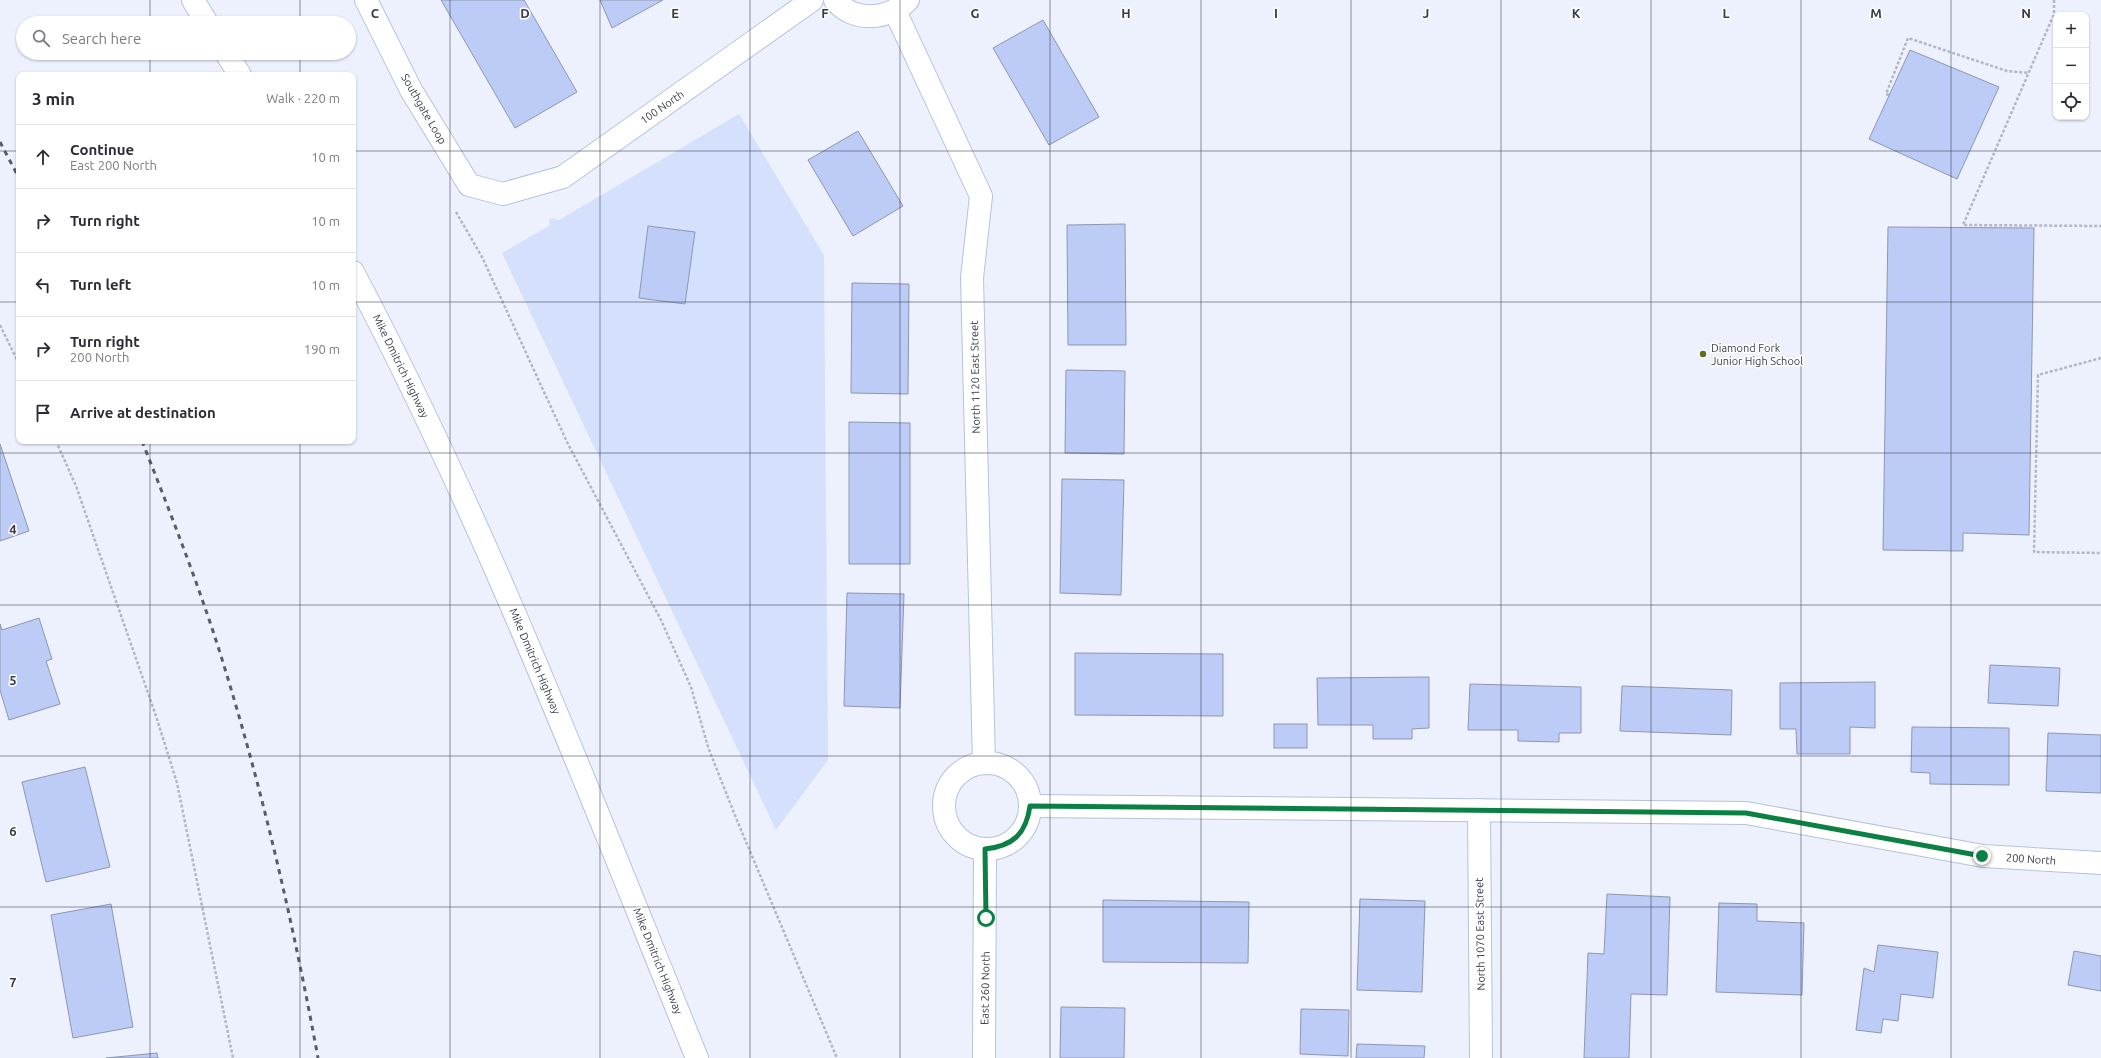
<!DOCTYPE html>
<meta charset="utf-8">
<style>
:root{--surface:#fff;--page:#f2f2f3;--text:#2b2b33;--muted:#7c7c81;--line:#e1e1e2}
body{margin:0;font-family:Ubuntu,sans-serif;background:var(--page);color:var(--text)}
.controls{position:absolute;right:12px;top:12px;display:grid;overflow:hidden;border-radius:8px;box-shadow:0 1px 3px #0004}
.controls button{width:36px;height:36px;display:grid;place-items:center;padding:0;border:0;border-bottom:1px solid var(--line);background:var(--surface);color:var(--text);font:20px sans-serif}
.stop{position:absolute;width:12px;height:12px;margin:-9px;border:3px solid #0b8043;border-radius:50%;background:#fff}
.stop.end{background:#0b8043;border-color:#fff;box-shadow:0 1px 4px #0008}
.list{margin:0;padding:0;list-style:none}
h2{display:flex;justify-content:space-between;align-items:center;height:52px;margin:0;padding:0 16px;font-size:17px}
h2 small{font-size:13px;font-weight:400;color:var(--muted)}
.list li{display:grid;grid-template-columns:26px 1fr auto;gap:12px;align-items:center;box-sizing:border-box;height:64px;padding:0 16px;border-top:1px solid var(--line)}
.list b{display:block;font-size:15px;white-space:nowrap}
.list p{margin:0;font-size:13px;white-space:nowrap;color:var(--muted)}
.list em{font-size:13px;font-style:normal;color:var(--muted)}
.icon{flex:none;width:22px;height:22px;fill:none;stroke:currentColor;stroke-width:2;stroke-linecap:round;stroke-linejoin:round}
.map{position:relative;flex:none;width:2101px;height:1058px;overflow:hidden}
.search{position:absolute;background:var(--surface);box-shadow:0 1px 3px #0004;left:16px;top:16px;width:340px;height:44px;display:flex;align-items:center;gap:10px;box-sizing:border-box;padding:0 14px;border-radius:22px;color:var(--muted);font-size:15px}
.panel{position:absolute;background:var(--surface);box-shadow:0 1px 3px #0004;left:16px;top:72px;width:340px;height:372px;border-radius:8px}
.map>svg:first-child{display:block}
.green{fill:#d5e0fc}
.building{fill:#bcccf7;stroke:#8d97b2}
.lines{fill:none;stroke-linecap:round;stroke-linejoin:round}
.street-casing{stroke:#b6c1dd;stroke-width:24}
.highway-casing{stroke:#b6c1dd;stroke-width:24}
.path{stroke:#b3b7c3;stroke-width:2.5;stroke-dasharray:3 2;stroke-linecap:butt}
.street{stroke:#fff;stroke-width:22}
.highway{stroke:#fff;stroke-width:22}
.rail{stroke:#595d69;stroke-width:3;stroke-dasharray:5 5;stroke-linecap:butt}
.route{stroke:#0b8043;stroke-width:5}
.grid{fill:none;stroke:#383c48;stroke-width:1;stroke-opacity:0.55}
.poi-dot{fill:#5f6e18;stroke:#fff;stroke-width:1.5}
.labels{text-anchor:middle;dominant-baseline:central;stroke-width:3;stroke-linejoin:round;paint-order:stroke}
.street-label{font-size:11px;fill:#383c48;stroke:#fff}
.poi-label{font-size:11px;fill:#383c48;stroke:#fff;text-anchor:start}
.grid-label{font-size:13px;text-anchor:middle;font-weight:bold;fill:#383c48;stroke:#fff;stroke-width:3;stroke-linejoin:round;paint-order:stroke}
</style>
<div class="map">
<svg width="2101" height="1058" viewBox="0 0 2101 1058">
<rect width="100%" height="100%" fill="#edf1fd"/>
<path class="green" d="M 739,114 L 824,255 L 828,760 L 776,830 L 502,253 L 549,226 L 550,218 L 559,220 Z"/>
<g class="building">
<path d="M 441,0 L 524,0 L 577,92 L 515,128 Z"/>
<path d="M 600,0 L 663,0 L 612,28 Z"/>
<path d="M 1043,20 L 1099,117 L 1049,145 L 993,48 Z"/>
<path d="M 1910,50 L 1999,87 L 1957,179 L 1869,139 Z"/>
<path d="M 858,131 L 903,206 L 853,236 L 808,160 Z"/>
<path d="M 1125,224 L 1126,345 L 1068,345 L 1067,225 Z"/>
<path d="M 648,226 L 695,232 L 685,304 L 639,298 Z"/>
<path d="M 1888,227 L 2034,228 L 2029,535 L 1963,533 L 1963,551 L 1883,550 Z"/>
<path d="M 852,283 L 909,284 L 908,394 L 851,393 Z"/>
<path d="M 1066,370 L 1125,371 L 1124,454 L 1065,453 Z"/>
<path d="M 849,422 L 910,423 L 910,564 L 849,564 Z"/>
<path d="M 0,444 L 29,531 L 0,541 Z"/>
<path d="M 1062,479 L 1124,480 L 1121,595 L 1060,593 Z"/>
<path d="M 847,593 L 904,594 L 900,708 L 844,706 Z"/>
<path d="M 39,618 L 52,659 L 46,661 L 60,704 L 9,720 L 0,690 L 0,624 L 2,630 Z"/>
<path d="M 1075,653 L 1223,654 L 1223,716 L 1075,715 Z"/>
<path d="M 1990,665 L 2060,668 L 2058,706 L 1988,703 Z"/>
<path d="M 1429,677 L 1429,728 L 1412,729 L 1412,739 L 1373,739 L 1373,725 L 1318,725 L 1317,678 Z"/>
<path d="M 1875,682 L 1875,728 L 1850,727 L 1850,754 L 1797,754 L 1796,729 L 1780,729 L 1780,683 Z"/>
<path d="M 1470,684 L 1581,687 L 1581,733 L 1559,733 L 1559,742 L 1518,741 L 1518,730 L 1468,730 Z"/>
<path d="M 1622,686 L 1732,690 L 1731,735 L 1620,731 Z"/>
<rect x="1274" y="724" width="33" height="24"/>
<path d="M 1912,727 L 2009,728 L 2009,785 L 1930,784 L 1930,773 L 1911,772 Z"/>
<path d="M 2048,733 L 2101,735 L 2101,793 L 2046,791 Z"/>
<path d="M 85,767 L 110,867 L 46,882 L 22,782 Z"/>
<path d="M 1607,894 L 1670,897 L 1667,995 L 1631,994 L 1629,1058 L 1584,1058 L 1588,953 L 1604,954 Z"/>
<path d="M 1360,899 L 1425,901 L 1422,992 L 1357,990 Z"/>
<path d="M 1103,900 L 1249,902 L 1248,963 L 1103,962 Z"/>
<path d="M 1719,903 L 1757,904 L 1757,921 L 1804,923 L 1802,995 L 1716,992 Z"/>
<path d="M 111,904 L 133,1027 L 73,1038 L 51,915 Z"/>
<path d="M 1878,945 L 1938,952 L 1933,998 L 1901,994 L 1898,1021 L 1883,1019 L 1881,1033 L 1856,1030 L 1864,968 L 1874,972 Z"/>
<path d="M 2074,951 L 2101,956 L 2101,991 L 2068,985 Z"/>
<path d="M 1061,1007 L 1125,1008 L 1124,1058 L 1060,1058 Z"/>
<path d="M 1301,1009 L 1349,1010 L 1348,1056 L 1300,1054 Z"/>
<path d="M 1357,1044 L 1425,1046 L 1424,1058 L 1356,1058 Z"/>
<path d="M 157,1053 L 158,1058 L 106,1058 Z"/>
</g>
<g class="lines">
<g class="street-casing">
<g id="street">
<path d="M 366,0 L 411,90 L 469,185 L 503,194 L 563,177 L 812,0"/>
<path d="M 835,0 C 853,23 889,20 908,0"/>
<path d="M 895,11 L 981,196 L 972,278 L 984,763"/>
<circle cx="987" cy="806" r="43"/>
<path d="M 1030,806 L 1746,813 L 1983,856 L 2101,863"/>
<path d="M 1479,810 L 1481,1058"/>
<path d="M 984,1058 L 985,849"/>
</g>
</g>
<g class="highway-casing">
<g id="highway">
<path d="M 193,0 L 207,23"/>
<path d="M 226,53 L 240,75"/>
<path d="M 353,272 C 487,525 589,793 697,1058"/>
</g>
</g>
<g class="path">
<path d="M 2054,0 L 2054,14 L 1963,225 L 2101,226"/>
<path d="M 1889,95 L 1886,94 L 1908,38 L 2007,71 L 2029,73"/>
<path d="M 456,212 L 482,257 L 567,442 L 661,620 L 691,687 L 708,747 L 736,818 L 837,1058"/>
<path d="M 0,325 L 19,364"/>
<path d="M 2101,358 L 2038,375 L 2034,552 L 2101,553"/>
<path d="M 56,441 L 76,486 L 156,716 L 177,783 L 233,1058"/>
</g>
<use href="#street" class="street"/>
<use href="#highway" class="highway"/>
<g class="rail">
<path d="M 0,142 L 19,178"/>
<path d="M 142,441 C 170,512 198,583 221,656 C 262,788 293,922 318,1058"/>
</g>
</g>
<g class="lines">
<path class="route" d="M 986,918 L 985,849 C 1013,846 1026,834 1030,806 L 1746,813 L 1982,856"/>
</g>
<path class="grid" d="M 150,0 L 150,23M 300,0 L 300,23M 450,0 L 450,1058M 600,0 L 600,1058M 750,0 L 750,1058M 900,0 L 900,1058M 1050,0 L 1050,1058M 1201,0 L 1201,1058M 1351,0 L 1351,1058M 1501,0 L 1501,1058M 1651,0 L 1651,1058M 1801,0 L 1801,1058M 1951,0 L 1951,1058M 150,53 L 150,75M 300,53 L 300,75M 0,151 L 19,151M 353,151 L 2101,151M 0,302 L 19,302M 353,302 L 2101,302M 150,441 L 150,1058M 300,441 L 300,1058M 0,453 L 2101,453M 0,605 L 2101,605M 0,756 L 2101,756M 0,907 L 2101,907"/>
<circle class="poi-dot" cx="1703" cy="354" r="4"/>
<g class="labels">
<g class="street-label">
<text transform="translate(662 107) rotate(-35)">100 North</text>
<text transform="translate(424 109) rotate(60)">Southgate Loop</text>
<text transform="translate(401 366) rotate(64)">Mike Dmitrich Highway</text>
<text transform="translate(975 377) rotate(-91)">North 1120 East Street</text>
<text transform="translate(535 661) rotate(67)">Mike Dmitrich Highway</text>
<text transform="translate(2031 859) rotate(4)">200 North</text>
<text transform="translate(1480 934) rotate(-91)">North 1070 East Street</text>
<text transform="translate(658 961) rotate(68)">Mike Dmitrich Highway</text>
<text transform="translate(985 988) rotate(-89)">East 260 North</text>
</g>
<g class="poi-label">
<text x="1711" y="348">Diamond Fork<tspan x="1711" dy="13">Junior High School</tspan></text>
</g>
</g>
<g class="grid-label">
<text x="375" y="18">C</text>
<text x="525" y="18">D</text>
<text x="675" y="18">E</text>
<text x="825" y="18">F</text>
<text x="975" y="18">G</text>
<text x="1126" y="18">H</text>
<text x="1276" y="18">I</text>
<text x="1426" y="18">J</text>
<text x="1576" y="18">K</text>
<text x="1726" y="18">L</text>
<text x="1876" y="18">M</text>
<text x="2026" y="18">N</text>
<text x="13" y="534">4</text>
<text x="13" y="685">5</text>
<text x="13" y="836">6</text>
<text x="13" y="987">7</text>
</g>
</svg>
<div class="controls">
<button>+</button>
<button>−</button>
<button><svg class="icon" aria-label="locate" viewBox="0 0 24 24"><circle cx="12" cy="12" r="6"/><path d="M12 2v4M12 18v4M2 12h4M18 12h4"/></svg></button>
</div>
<div class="stop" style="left:986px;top:918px"></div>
<div class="stop end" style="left:1982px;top:856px"></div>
<div class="search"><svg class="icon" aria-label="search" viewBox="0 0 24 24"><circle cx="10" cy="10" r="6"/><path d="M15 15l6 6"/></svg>Search here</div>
<section class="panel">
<h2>3 min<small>Walk · 220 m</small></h2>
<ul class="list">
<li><svg class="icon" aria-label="ahead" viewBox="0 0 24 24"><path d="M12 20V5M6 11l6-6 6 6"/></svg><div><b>Continue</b><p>East 200 North</p></div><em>10 m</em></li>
<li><svg class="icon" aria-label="right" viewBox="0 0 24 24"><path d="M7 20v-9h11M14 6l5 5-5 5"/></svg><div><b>Turn right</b></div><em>10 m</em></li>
<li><svg class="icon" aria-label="left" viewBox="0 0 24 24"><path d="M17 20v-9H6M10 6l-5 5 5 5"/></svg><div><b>Turn left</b></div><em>10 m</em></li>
<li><svg class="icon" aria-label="right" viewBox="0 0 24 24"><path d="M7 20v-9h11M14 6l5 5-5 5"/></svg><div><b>Turn right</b><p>200 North</p></div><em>190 m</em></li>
<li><svg class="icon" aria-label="arrive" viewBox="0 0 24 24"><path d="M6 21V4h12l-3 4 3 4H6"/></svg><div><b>Arrive at destination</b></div></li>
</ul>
</section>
</div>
